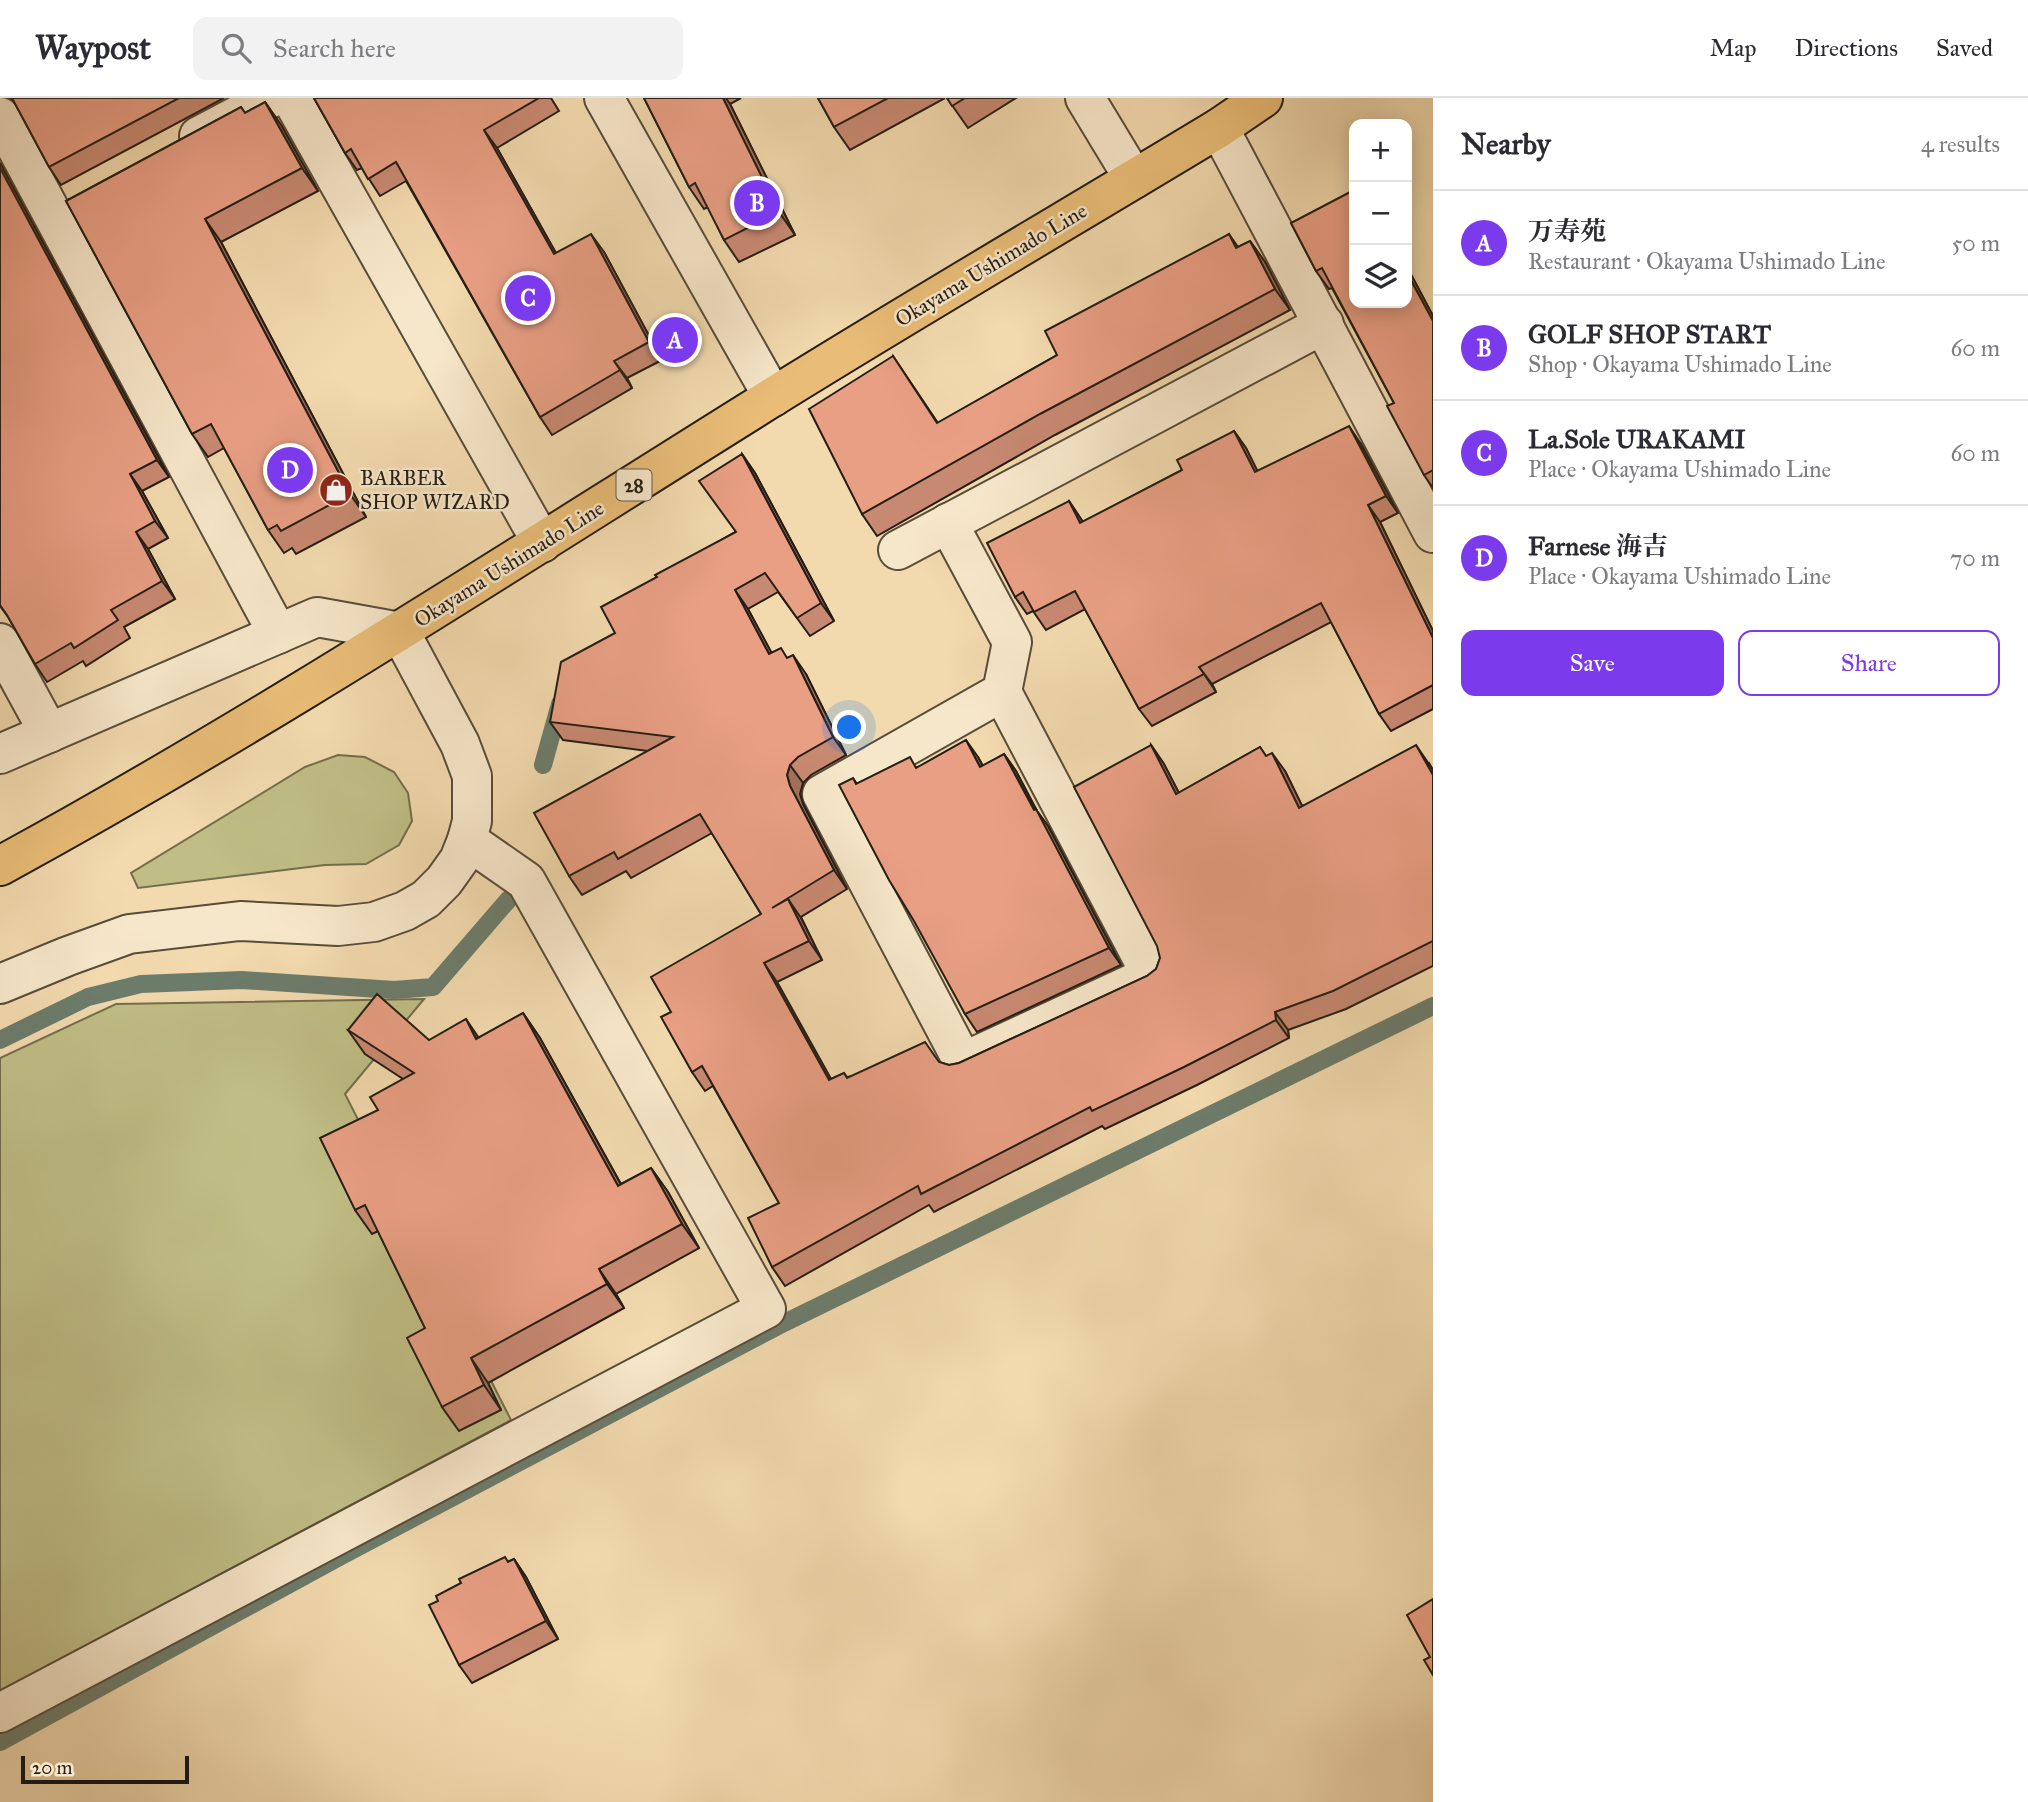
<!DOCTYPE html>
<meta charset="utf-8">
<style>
:root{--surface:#fff;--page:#f2f2f3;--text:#2b2b33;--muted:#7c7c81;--line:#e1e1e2;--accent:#7c3aed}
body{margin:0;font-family:"IM FELL Great Primer","Noto Serif JP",serif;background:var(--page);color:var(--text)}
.controls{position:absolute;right:21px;top:21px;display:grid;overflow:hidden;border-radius:14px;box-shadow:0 4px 18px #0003}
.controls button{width:63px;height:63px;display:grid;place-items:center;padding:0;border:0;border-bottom:2px solid var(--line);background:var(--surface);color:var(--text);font:35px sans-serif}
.scale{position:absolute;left:21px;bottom:18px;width:168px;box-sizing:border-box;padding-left:7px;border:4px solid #251d14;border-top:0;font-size:19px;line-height:24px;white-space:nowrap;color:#251d14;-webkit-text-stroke:5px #f7e7ca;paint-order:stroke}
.you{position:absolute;left:850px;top:630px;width:24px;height:24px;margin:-18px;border:5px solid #fff;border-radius:50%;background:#1a73e8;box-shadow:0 0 0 10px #1a73e833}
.badge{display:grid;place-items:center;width:46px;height:46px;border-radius:50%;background:var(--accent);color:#fff;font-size:23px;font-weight:700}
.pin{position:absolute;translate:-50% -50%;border:4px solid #fff;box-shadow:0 2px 7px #0006}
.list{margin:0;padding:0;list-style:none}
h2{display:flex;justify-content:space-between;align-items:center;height:91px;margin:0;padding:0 28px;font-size:30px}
h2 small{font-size:23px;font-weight:400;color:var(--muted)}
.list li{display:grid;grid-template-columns:46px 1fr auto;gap:21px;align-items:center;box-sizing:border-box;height:105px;padding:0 28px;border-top:2px solid var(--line)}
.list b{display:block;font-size:26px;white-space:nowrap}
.list p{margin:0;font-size:23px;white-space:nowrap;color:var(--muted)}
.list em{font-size:23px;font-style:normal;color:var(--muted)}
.actions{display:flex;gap:14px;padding:21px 28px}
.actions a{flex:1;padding:16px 0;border:2px solid var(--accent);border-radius:14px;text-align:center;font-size:24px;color:var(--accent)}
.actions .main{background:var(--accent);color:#fff}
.icon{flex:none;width:38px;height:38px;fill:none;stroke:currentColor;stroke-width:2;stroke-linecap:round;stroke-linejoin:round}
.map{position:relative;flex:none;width:1433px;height:1704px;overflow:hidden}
header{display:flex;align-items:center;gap:42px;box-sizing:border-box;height:98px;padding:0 35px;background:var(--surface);border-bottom:2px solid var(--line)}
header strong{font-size:33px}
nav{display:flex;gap:38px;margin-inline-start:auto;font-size:24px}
.search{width:490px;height:63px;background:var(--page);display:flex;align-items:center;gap:18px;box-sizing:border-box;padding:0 24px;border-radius:14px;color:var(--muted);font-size:26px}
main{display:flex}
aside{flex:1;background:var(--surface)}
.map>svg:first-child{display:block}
.green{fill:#c0be86;stroke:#726e4d;stroke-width:2}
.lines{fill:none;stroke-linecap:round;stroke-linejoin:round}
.stream{stroke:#6c7c6b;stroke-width:18}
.minor-casing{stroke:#584c3a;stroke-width:42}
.major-casing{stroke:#251d14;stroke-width:42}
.minor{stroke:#f7e7ca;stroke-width:38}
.major{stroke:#e9bd77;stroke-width:38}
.wall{fill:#c88972;stroke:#251d14;stroke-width:2}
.shaded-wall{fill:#a36f5c;stroke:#251d14;stroke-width:2}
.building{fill:#e99f84;stroke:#251d14;stroke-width:2}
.labels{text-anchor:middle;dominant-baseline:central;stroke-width:5;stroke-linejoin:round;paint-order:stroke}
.shield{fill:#f7e7ca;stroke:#645a4b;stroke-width:2}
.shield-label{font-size:19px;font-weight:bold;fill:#251d14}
.street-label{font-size:21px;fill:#251d14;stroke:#f7e7ca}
.poi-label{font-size:21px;fill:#251d14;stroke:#f7e7ca;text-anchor:start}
</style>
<header>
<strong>Waypost</strong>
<div class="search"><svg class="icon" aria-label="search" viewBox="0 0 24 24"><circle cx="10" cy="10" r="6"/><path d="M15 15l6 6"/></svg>Search here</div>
<nav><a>Map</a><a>Directions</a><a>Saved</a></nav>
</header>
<main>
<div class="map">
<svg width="1433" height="1704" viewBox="0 0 1433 1704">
<rect width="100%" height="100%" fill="#f2daae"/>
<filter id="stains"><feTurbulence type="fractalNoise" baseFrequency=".00286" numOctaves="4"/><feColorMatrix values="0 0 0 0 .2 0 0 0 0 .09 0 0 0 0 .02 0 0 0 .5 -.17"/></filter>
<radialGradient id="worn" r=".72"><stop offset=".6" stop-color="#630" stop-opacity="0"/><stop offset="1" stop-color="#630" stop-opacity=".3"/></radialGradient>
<g class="green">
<path d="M 338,657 L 365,659 L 394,674 L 408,695 L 412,723 L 399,747 L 366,766 L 325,767 L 138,790 L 131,775 L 305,669 Z"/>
<path d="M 424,901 L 345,996 L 511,1322 L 0,1593 L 0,960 L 116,906 Z"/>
</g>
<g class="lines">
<g class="stream">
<path d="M 543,667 L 560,606"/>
<path d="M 0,942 L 88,899 L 141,886 L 242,882 L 394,892 L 433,889 L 509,801"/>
<path d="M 0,1644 L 341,1458 L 778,1228 L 1433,908"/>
</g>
<g class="minor-casing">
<g id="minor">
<path d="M 291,0 L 542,445"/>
<path d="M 604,0 L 773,299"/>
<path d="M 1085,0 L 1134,81"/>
<path d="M 0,19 L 278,536"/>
<path d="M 1219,30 L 1433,435"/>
<path d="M 199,38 L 271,0"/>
<path d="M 948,425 L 1012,544 L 1002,594 L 822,696 L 963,964 L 1151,877 L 1002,594"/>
<path d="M 898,452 L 1324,226"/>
<path d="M 0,545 L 49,635"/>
<path d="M 0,656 L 317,519 L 400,534 L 460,646 L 472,678 L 472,723 L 467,742 L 459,762 L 444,783 L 426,801 L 405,813 L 374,824 L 338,828 L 240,823 L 129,836 L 68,858 L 0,886"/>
<path d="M 0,1615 L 766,1211 L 526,783 L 467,742"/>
</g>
</g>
<g class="major-casing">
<path id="major" d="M 0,768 C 264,624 516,459 771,300 C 919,208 1070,120 1219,30 L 1263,0"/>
</g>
<use href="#minor" class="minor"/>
<use href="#major" class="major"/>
</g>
<g class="wall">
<path d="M 10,0 L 224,0 L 61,87 L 49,69 L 13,2 Z"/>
<path d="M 314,0 L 551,0 L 559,13 L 497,50 L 556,155 L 604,154 L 662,262 L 627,280 L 632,290 L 552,337 L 540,319 L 406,83 L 380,98 L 362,70 L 357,72 L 345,55 Z"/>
<path d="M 644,0 L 741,0 L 730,6 L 795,137 L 739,164 L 724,142 L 708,109 L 704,111 L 689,89 Z"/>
<path d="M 818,0 L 945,0 L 850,52 L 834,29 Z"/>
<path d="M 947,0 L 1016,0 L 968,30 Z"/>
<path d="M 265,4 L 281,27 L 318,93 L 221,144 L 366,419 L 296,456 L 292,450 L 284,455 L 268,432 L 224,350 L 208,359 L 192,336 L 66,103 L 241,9 L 245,15 Z"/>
<path d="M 0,65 L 169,379 L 142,393 L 168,440 L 148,451 L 175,501 L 124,529 L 130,540 L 86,568 L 83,563 L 47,584 L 35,566 L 8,519 L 0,508 Z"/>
<path d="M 1291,125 L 1407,205 L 1407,169 L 1433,218 L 1433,390 L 1424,377 L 1394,305 L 1332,190 L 1329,191 L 1316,173 Z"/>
<path d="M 1229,136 L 1238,149 L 1250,143 L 1265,164 L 1290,212 L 1055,337 L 877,438 L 862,416 L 893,258 L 938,325 L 1057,257 Z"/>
<path d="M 1234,333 L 1246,350 L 1257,373 L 1361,346 L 1398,415 L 1380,424 L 1433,533 L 1433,611 L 1391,633 L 1379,616 L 1331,524 L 1212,586 L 1216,594 L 1152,628 L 1139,611 L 1085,511 L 1046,532 L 1033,513 L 1027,516 L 1015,499 L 1069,403 L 1083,424 L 1182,372 Z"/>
<path d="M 742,356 L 755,375 L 834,523 L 810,538 L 778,494 L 748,511 L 771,555 L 788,560 L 806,576 L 846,657 L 811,677 L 803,685 L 800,696 L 803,706 L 847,791 L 801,819 L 822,862 L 777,884 L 831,981 L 844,975 L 847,979 L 939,964 L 949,967 L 959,965 L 1147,878 L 1156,871 L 1160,860 L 1151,647 L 1164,666 L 1179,695 L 1260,649 L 1266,658 L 1285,673 L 1302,708 L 1429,665 L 1433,672 L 1433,868 L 1346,911 L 1288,932 L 1289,940 L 1197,987 L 1105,1031 L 1102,1028 L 934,1114 L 929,1107 L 785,1188 L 772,1169 L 779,1105 L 713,988 L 705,993 L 692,974 L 671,914 L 761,816 L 712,735 L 631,780 L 626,773 L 582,797 L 569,778 L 648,653 L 563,642 L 550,624 L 657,479 L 735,434 Z"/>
<path d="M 1004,656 L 1016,673 L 1037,713 L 1048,728 L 1121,867 L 977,934 L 965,916 L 853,680 L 857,686 L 917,669 L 978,659 L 983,668 Z"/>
<path d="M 523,915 L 540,940 L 621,1086 L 651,1070 L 668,1094 L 699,1150 L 616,1196 L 624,1210 L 488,1285 L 501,1312 L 459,1333 L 442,1309 L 425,1230 L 378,1133 L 372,1136 L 355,1112 L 378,1012 L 403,981 L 365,956 L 348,932 L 429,942 L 479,940 Z"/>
<path d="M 514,1461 L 526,1479 L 558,1541 L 472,1585 L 459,1567 L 509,1463 Z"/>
</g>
<g class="shaded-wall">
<path d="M 723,0 L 726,0 L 730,6 L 795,137 L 779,114 Z"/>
<path d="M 265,4 L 281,27 L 318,93 L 302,70 Z"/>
<path d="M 484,32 L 497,50 L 566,173 L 554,156 Z"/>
<path d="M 0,65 L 169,379 L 157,362 L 0,70 Z"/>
<path d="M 205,121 L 221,144 L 366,419 L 350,396 Z"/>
<path d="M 591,136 L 604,154 L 662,262 L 649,244 Z"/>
<path d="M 1250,143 L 1265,164 L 1290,212 L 1275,191 Z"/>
<path d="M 1407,169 L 1433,218 L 1433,223 L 1407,175 Z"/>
<path d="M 614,263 L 627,280 L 632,290 Z"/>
<path d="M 1349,328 L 1361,346 L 1398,415 L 1386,398 Z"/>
<path d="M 1234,333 L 1246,350 L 1267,392 L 1255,374 Z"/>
<path d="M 742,356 L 755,375 L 834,523 L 821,505 Z"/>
<path d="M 130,376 L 142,393 L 168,440 L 155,423 Z"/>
<path d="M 1069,403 L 1081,421 L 1093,443 L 1080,425 Z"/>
<path d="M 1368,407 L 1380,424 L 1433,533 L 1433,540 Z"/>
<path d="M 136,434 L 148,451 L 175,501 L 162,483 Z"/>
<path d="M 735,492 L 748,511 L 782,574 L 769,556 Z"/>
<path d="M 793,557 L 806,576 L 846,657 L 833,639 Z"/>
<path d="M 1199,569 L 1212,586 L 1216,594 L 1204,576 Z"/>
<path d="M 966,642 L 978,659 L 992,686 L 980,669 Z"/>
<path d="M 1151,647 L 1164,666 L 1189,715 L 1176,696 Z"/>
<path d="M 1416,647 L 1433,672 L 1433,677 Z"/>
<path d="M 1272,655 L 1285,673 L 1312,728 L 1299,710 Z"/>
<path d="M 1004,656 L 1016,673 L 1037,713 L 1048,728 L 1121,867 L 1109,850 Z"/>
<path d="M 790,667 L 803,685 L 800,696 L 803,706 L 847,791 L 834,772 L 790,688 L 787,677 Z"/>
<path d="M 788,801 L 801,820 L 822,862 L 809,843 Z"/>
<path d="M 764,865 L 777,884 L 842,1001 L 829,982 Z"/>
<path d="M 1275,914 L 1288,932 L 1289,940 L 1276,922 Z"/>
<path d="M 523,915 L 540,940 L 635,1112 L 618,1088 Z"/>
<path d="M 466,921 L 483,946 L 476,941 Z"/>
<path d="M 651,1070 L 668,1094 L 699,1150 L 682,1126 Z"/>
<path d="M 599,1171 L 616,1196 L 624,1210 L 607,1186 Z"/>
<path d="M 471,1260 L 488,1285 L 501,1312 L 484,1287 Z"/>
<path d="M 514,1461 L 526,1479 L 558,1541 L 546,1523 Z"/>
</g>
<g class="building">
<path d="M 12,0 L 179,0 L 49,69 Z"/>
<path d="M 314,0 L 539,0 L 484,32 L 554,156 L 591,136 L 649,244 L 614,263 L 620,272 L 540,319 L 396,64 L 368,81 L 351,51 L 345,55 Z"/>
<path d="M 644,0 L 723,0 L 779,114 L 724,142 L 695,85 L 689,89 Z"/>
<path d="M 818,0 L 888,0 L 834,29 Z"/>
<path d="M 947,0 L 965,0 L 952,8 Z"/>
<path d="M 265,4 L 302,70 L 205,121 L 350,396 L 281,433 L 277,427 L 268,432 L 211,326 L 192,336 L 66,103 L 241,9 L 245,15 Z"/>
<path d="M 0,70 L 157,362 L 130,376 L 155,423 L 136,434 L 162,483 L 111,512 L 118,522 L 74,550 L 71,545 L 35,566 L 7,517 L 0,507 Z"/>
<path d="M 1354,92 L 1354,205 L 1407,205 L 1407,175 L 1433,223 L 1433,372 L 1424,377 L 1387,308 L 1394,305 L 1322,170 L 1316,173 L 1291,125 Z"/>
<path d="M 1229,136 L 1236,150 L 1250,143 L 1275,191 L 1040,316 L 862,416 L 809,311 L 893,258 L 937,325 L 1057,257 L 1045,233 Z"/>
<path d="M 1349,328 L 1386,398 L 1368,407 L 1433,540 L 1433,587 L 1379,616 L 1321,505 L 1199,569 L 1204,576 L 1139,611 L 1075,493 L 1034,514 L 1023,494 L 1015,499 L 987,445 L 1069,403 L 1080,425 L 1182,372 L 1177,362 L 1234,333 L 1255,374 Z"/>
<path d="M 742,356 L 821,505 L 797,520 L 765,475 L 735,492 L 769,556 L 781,550 L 787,560 L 793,557 L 833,639 L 798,659 L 790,667 L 787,677 L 790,688 L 834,772 L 772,810 L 788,801 L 809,843 L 764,865 L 829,982 L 844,975 L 847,980 L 925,944 L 939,964 L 949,967 L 959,965 L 1147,878 L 1156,871 L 1160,860 L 1157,848 L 1074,689 L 1151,647 L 1176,696 L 1260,649 L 1266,658 L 1272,655 L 1299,710 L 1416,647 L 1433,677 L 1433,843 L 1333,893 L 1275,914 L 1276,922 L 1184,969 L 1092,1013 L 1090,1009 L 921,1096 L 918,1088 L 772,1169 L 748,1120 L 779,1105 L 702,968 L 692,974 L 661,919 L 671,914 L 651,879 L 761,816 L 700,716 L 618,761 L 614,754 L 569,778 L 534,715 L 673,639 L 550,624 L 561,564 L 615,535 L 601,509 L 657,479 L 655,477 L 736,434 L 699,383 Z"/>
<path d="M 966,642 L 980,669 L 1004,656 L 1034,712 L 1036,711 L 1109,850 L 965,916 L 914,823 L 889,782 L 839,687 L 853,680 L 856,686 L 910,659 L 916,670 Z"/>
<path d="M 377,896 L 429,942 L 466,921 L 476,941 L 523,915 L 618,1088 L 651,1070 L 682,1126 L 599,1171 L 607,1186 L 471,1260 L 484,1287 L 442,1309 L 407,1240 L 425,1230 L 365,1107 L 355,1112 L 320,1040 L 378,1012 L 370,999 L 414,975 L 348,932 Z"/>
<path d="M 505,1459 L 508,1464 L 514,1461 L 546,1523 L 459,1567 L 429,1507 L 438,1503 L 436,1498 L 461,1485 L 459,1481 Z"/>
<path d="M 1433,1501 L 1433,1577 L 1424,1562 L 1430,1559 L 1407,1517 Z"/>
</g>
<defs>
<g id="shop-disc" transform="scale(1.75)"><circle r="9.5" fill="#8f2418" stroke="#f7e7ca"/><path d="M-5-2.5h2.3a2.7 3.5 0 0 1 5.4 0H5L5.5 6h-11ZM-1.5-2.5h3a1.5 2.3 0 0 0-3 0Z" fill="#fff"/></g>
</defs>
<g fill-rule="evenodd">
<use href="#shop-disc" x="336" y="392"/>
</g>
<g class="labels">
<rect class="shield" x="616.5" y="371.5" width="35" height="31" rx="5"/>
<g class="shield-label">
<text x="634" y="387">28</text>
</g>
<g class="street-label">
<text transform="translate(991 167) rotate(-31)">Okayama Ushimado Line</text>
<text transform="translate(509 466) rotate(-32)">Okayama Ushimado Line</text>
</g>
<g class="poi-label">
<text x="360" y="380">BARBER<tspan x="360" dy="24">SHOP WIZARD</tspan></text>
</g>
</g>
<rect width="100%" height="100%" filter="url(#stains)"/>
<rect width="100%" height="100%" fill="url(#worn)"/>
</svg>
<div class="controls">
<button>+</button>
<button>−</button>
<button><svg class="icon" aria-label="layers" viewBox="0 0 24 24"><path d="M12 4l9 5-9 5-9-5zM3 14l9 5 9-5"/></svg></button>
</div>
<div class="scale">20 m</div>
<div class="you"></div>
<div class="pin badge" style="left:675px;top:242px">A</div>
<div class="pin badge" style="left:757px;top:105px">B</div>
<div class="pin badge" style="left:528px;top:200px">C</div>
<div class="pin badge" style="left:290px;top:372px">D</div>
</div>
<aside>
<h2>Nearby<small>4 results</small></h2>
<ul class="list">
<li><span class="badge">A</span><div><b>万寿苑</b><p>Restaurant · Okayama Ushimado Line</p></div><em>50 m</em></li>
<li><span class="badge">B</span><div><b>GOLF SHOP START</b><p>Shop · Okayama Ushimado Line</p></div><em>60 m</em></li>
<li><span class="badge">C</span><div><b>La.Sole URAKAMI</b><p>Place · Okayama Ushimado Line</p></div><em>60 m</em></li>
<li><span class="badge">D</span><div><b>Farnese 海吉</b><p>Place · Okayama Ushimado Line</p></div><em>70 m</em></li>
</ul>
<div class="actions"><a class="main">Save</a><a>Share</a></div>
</aside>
</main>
